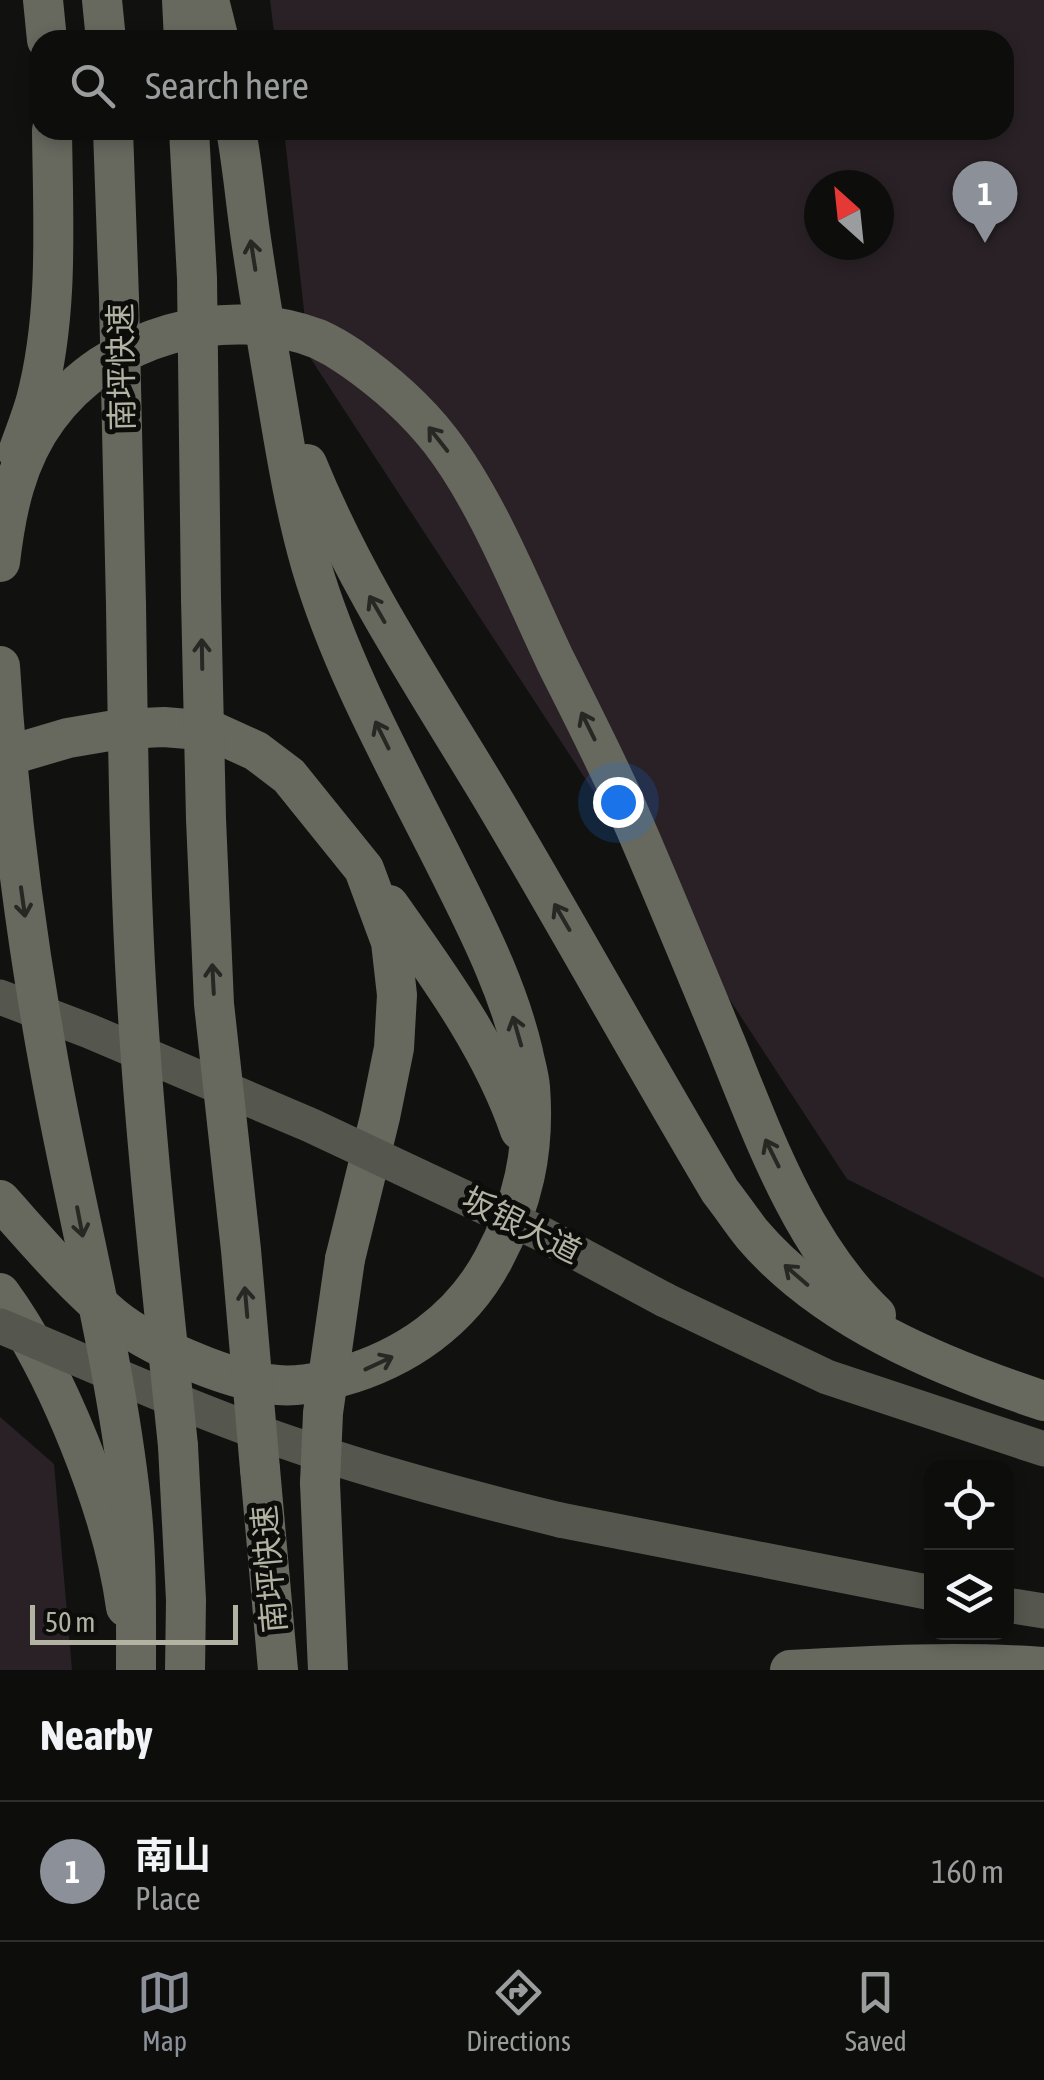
<!DOCTYPE html>
<meta charset="utf-8">
<style>
:root{--surface:#0d0e0c;--page:#1b1c1a;--text:#f1f3f6;--muted:#9a9c9d;--line:#2d2e2d;--accent:#8c9099}
body{margin:0;font-family:"Asap Condensed","Noto Sans SC",sans-serif;background:var(--page);color:var(--text)}
.controls{position:absolute;right:30px;bottom:30px;display:grid;overflow:hidden;border-radius:20px;box-shadow:0 5px 15px #0003}
.controls button{width:90px;height:90px;display:grid;place-items:center;padding:0;border:0;border-bottom:2px solid var(--line);background:var(--surface);color:var(--text);font:50px sans-serif}
.compass{position:absolute;left:804px;top:170px;width:90px;height:90px;border-radius:50%;background:var(--surface);box-shadow:0 5px 15px #0003;rotate:333deg}
.scale{position:absolute;left:30px;bottom:25px;width:208px;box-sizing:border-box;padding-left:10px;border:5px solid #b2b3a2;border-top:0;font-size:28px;line-height:35px;white-space:nowrap;color:#b2b3a2;-webkit-text-stroke:8px #0c0d0b;paint-order:stroke}
.you{position:absolute;left:618px;top:802px;width:35px;height:35px;margin:-25px;border:8px solid #fff;border-radius:50%;background:#1a73e8;box-shadow:0 0 0 15px #1a73e833}
.badge{display:grid;place-items:center;width:65px;height:65px;border-radius:50%;background:var(--accent);color:#fff;font-size:32px;font-weight:700}
.pin{position:absolute;translate:-50% -82px;filter:drop-shadow(0 2px 5px #0008)}
.pin::after{content:'';position:absolute;top:52px;width:35px;height:30px;background:inherit;clip-path:polygon(0 0,100% 0,50% 100%)}
.list{margin:0;padding:0;list-style:none}
h2{display:flex;justify-content:space-between;align-items:center;height:130px;margin:0;padding:0 40px;font-size:42px}
h2 small{font-size:32px;font-weight:400;color:var(--muted)}
.list li{display:grid;grid-template-columns:65px 1fr auto;gap:30px;align-items:center;box-sizing:border-box;height:140px;padding:0 40px;border-top:2px solid var(--line)}
.list b{display:block;font-size:38px;white-space:nowrap}
.list p{margin:0;font-size:32px;white-space:nowrap;color:var(--muted)}
.list em{font-size:32px;font-style:normal;color:var(--muted)}
.icon{flex:none;width:55px;height:55px;fill:none;stroke:currentColor;stroke-width:2;stroke-linecap:round;stroke-linejoin:round}
.map{position:relative;flex:none;width:1044px;height:1670px;overflow:hidden}
.search{position:absolute;background:var(--surface);box-shadow:0 5px 15px #0003;left:30px;right:30px;top:30px;height:110px;display:flex;align-items:center;gap:25px;box-sizing:border-box;padding:0 35px;border-radius:30px;color:var(--muted);font-size:38px}
.sheet{height:270px;background:var(--surface)}
nav{display:flex;justify-content:space-around;align-items:center;box-sizing:border-box;height:140px;border-top:2px solid var(--line);background:var(--surface);font-size:28px;color:var(--muted)}
nav a{display:grid;justify-items:center;gap:5px}
nav .on{color:var(--accent)}
.map>svg:first-child{display:block}
.green{fill:#292126;fill-rule:evenodd}
.lines{fill:none;stroke-linecap:round;stroke-linejoin:round}
.major{stroke:#55564d;stroke-width:35}
.highway{stroke:#67685e;stroke-width:40}
.major-bridge{stroke:#55564d;stroke-width:35}
.highway-bridge{stroke:#67685e;stroke-width:40}
.oneway{stroke:#272824}
.labels{text-anchor:middle;dominant-baseline:central;stroke-width:10;stroke-linejoin:round;paint-order:stroke}
.street-label{font-size:32px;fill:#b2b3a2;stroke:#0c0d0b}
</style>
<div class="map">
<svg width="1044" height="1670" viewBox="0 0 1044 1670">
<rect width="100%" height="100%" fill="#111210"/>
<g class="green">
<path d="M 270,0 L 1044,0 L 1044,1278 L 847,1179 L 309,356 L 284,130 L 1004,130 L 1004,40 L 275,40 ZM 819,185 L 879,185 L 879,245 L 819,245 Z"/>
<path d="M 0,1417 L 54,1464 L 72,1670 L 0,1670 Z"/>
</g>
<g class="lines">
<g class="major">
<path d="M 665,1300 L 827,1377 L 1044,1449"/>
<path d="M 560,1520 L 932,1593"/>
<path d="M 1006,1605 L 1044,1611"/>
</g>
<g class="highway">
<path d="M 43,0 L 47,40"/>
<path d="M 102,0 L 106,40"/>
<path d="M 182,0 L 184,40"/>
<path d="M 209,0 L 219,40"/>
<path d="M 113,130 L 119,298 L 126,605"/>
<path d="M 189,130 L 197,278 L 201,598"/>
<path d="M 351,358 C 384,381 415,408 440,440 C 488,502 522,591 556,662 C 581,712 607,762 629,813 C 662,889 694,967 726,1044 C 763,1136 803,1246 876,1315"/>
<path d="M 18,452 C 24,435 31,418 36,400 C 59,313 53,220 52,130"/>
<path d="M 307,464 C 356,584 425,686 491,796 C 569,927 642,1060 720,1191 C 731,1205 741,1220 752,1234 C 824,1319 941,1367 1044,1401"/>
<path d="M 0,758 L 68,738 L 121,729 L 164,727 L 212,731 L 256,751 L 289,776 L 364,869 L 391,942 L 397,995 L 394,1048 L 380,1117 L 345,1259"/>
<path d="M 389,905 C 439,976 492,1048 520,1130"/>
<path d="M 0,1200 C 36,1240 71,1282 113,1317 C 149,1346 223,1378 269,1384 C 293,1388 317,1383 340,1377 C 405,1359 461,1320 493,1260 C 523,1204 535,1151 530,1087 C 529,1075 525,1063 523,1052 C 509,993 483,939 456,885 C 405,781 344,677 311,565 C 296,513 287,460 278,406 C 269,353 260,300 252,246 C 246,207 243,168 236,130"/>
<path d="M 0,1293 C 57,1371 113,1511 126,1607"/>
<path d="M 178,1446 L 186,1600 L 185,1670"/>
<path d="M 260,1469 L 278,1670"/>
<path d="M 320,1483 L 328,1670"/>
<path d="M 790,1670 C 875,1665 959,1661 1044,1667"/>
</g>
<g class="major-bridge">
<path d="M 0,997 L 89,1031 L 310,1125 L 542,1234 L 665,1300"/>
<path d="M 0,1326 C 101,1368 200,1414 304,1448 C 388,1476 474,1499 560,1520"/>
</g>
<g class="highway-bridge">
<path d="M 0,562 C 6,511 16,460 48,417 C 107,336 224,303 318,339 C 329,344 341,351 351,358"/>
<path d="M 201,598 L 206,819 L 214,1004 L 241,1250 L 260,1469"/>
<path d="M 126,605 C 128,736 129,868 137,1000 C 146,1149 163,1298 178,1446"/>
<path d="M 0,666 C 8,799 25,932 49,1064 C 75,1210 115,1355 131,1503 C 137,1559 136,1614 136,1670"/>
<path d="M 320,1483 L 323,1413 L 345,1259"/>
</g>
</g>
<defs><path id="oneway-shaft" d="M-6 0H5M1.5-3L5.5 0L1.5 3" fill="none" stroke-width="1.6" stroke-linecap="round" stroke-linejoin="round" transform="scale(2.5)"/></defs>
<g class="oneway">
<use href="#oneway-shaft" transform="translate(253 255) rotate(-99)"/>
<use href="#oneway-shaft" transform="translate(438 439) rotate(-128)"/>
<use href="#oneway-shaft" transform="translate(377 609) rotate(-120)"/>
<use href="#oneway-shaft" transform="translate(202 654) rotate(-91)"/>
<use href="#oneway-shaft" transform="translate(588 726) rotate(-116)"/>
<use href="#oneway-shaft" transform="translate(382 735) rotate(-116)"/>
<use href="#oneway-shaft" transform="translate(23 902) rotate(82)"/>
<use href="#oneway-shaft" transform="translate(562 917) rotate(-120)"/>
<use href="#oneway-shaft" transform="translate(213 979) rotate(-93)"/>
<use href="#oneway-shaft" transform="translate(517 1031) rotate(-106)"/>
<use href="#oneway-shaft" transform="translate(772 1153) rotate(-116)"/>
<use href="#oneway-shaft" transform="translate(80 1222) rotate(79)"/>
<use href="#oneway-shaft" transform="translate(796 1275) rotate(-139)"/>
<use href="#oneway-shaft" transform="translate(246 1302) rotate(-95)"/>
<use href="#oneway-shaft" transform="translate(379 1363) rotate(-25)"/>
</g>
<g class="labels">
<g class="street-label">
<text transform="translate(121 367) rotate(-91)">南坪快速</text>
<text transform="translate(522 1225) rotate(27)">坂银大道</text>
<text transform="translate(269 1569) rotate(-95)">南坪快速</text>
</g>
</g>
</svg>
<div class="controls">
<button><svg class="icon" aria-label="locate" viewBox="0 0 24 24"><circle cx="12" cy="12" r="6"/><path d="M12 2v4M12 18v4M2 12h4M18 12h4"/></svg></button>
<button><svg class="icon" aria-label="layers" viewBox="0 0 24 24"><path d="M12 4l9 5-9 5-9-5zM3 14l9 5 9-5"/></svg></button>
</div>
<svg class="compass" viewBox="-18 -18 36 36"><path d="M0-13l5 13h-10z" fill="#e53935"/><path d="M0 13l5-13h-10z" fill="#9a9c9d"/></svg>
<div class="scale">50 m</div>
<div class="you"></div>
<div class="pin badge" style="left:985px;top:243px">1</div>
<div class="search"><svg class="icon" aria-label="search" viewBox="0 0 24 24"><circle cx="10" cy="10" r="6"/><path d="M15 15l6 6"/></svg>Search here</div>
</div>
<section class="sheet">
<h2>Nearby<small></small></h2>
<ul class="list">
<li><span class="badge">1</span><div><b>南山</b><p>Place</p></div><em>160 m</em></li>
</ul>
</section>
<nav>
<a class="on"><svg class="icon" aria-label="map" viewBox="0 0 24 24"><path d="M3 6l6-2 6 2 6-2v14l-6 2-6-2-6 2zM9 4v14M15 6v14"/></svg>Map</a>
<a><svg class="icon" aria-label="directions" viewBox="0 0 24 24"><path d="M12 3l9 9-9 9-9-9zM9 14v-3h6M13 9l2 2-2 2"/></svg>Directions</a>
<a><svg class="icon" aria-label="saved" viewBox="0 0 24 24"><path d="M7 4h10v16l-5-4-5 4z"/></svg>Saved</a>
</nav>
